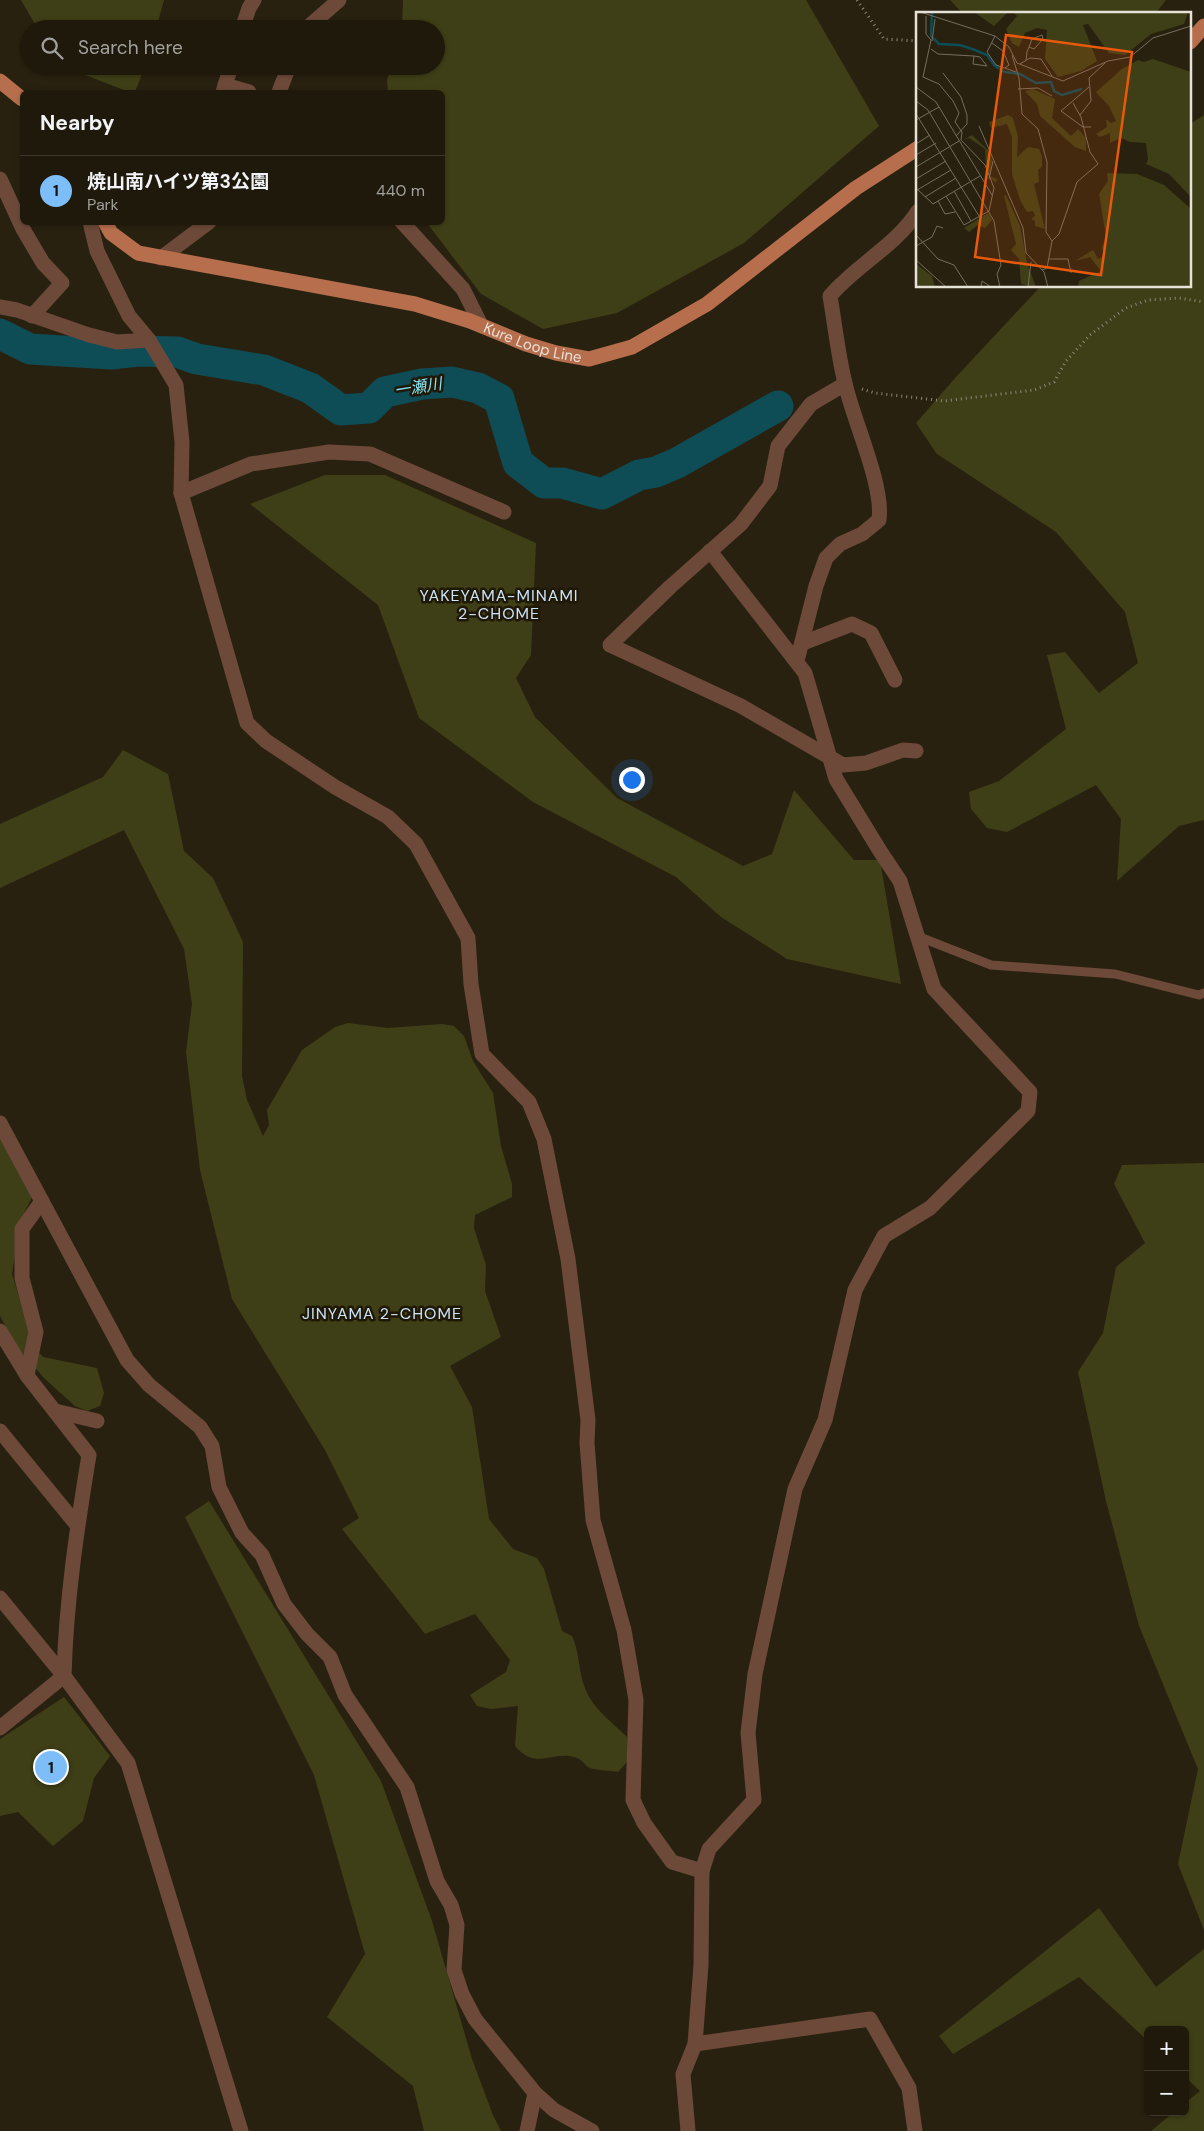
<!DOCTYPE html>
<meta charset="utf-8">
<style>
:root{--surface:#1f190b;--page:#272214;--text:#f1f3f6;--muted:#a1a09d;--line:#3c382c;--accent:#7dbef9}
body{margin:0;font-family:"DM Sans","Noto Sans JP",sans-serif;background:var(--page);color:var(--text)}
.controls{position:absolute;right:15px;bottom:15px;display:grid;overflow:hidden;border-radius:8px;box-shadow:0 1px 4px #0004}
.controls button{width:45px;height:45px;display:grid;place-items:center;padding:0;border:0;border-bottom:1px solid var(--line);background:var(--surface);color:var(--text);font:25px sans-serif}
.you{position:absolute;left:631px;top:779px;width:18px;height:18px;margin:-12px;border:4px solid #fff;border-radius:50%;background:#1a73e8;box-shadow:0 0 0 8px #1a73e833}
.badge{display:grid;place-items:center;width:32px;height:32px;border-radius:50%;background:var(--accent);color:#111;font-size:16px;font-weight:700}
.pin{position:absolute;translate:-50% -50%;border:2px solid #fff;box-shadow:0 1px 5px #0006}
.list{margin:0;padding:0;list-style:none}
h2{display:flex;justify-content:space-between;align-items:center;height:65px;margin:0;padding:0 20px;font-size:21px}
h2 small{font-size:16px;font-weight:400;color:var(--muted)}
.list li{display:grid;grid-template-columns:32px 1fr auto;gap:15px;align-items:center;box-sizing:border-box;height:70px;padding:0 20px;border-top:1px solid var(--line)}
.list b{display:block;font-size:19px;white-space:nowrap}
.list p{margin:0;font-size:16px;white-space:nowrap;color:var(--muted)}
.list em{font-size:16px;font-style:normal;color:var(--muted)}
.icon{flex:none;width:28px;height:28px;fill:none;stroke:currentColor;stroke-width:2;stroke-linecap:round;stroke-linejoin:round}
.map{position:relative;flex:none;width:1204px;height:2131px;overflow:hidden}
.search{position:absolute;background:var(--surface);box-shadow:0 1px 4px #0004;left:20px;top:20px;width:425px;height:55px;display:flex;align-items:center;gap:12px;box-sizing:border-box;padding:0 18px;border-radius:28px;color:var(--muted);font-size:19px}
.panel{position:absolute;background:var(--surface);box-shadow:0 1px 4px #0004;left:20px;top:90px;width:425px;height:135px;border-radius:8px}
.map>svg:first-child{display:block}
.green{fill:#3e3f16}
.lines{fill:none;stroke-linecap:round;stroke-linejoin:round}
.river{stroke:#0e4c56;stroke-width:31}
.path{stroke:#8e8779;stroke-width:3;stroke-dasharray:1 4;stroke-linecap:butt}
.service{stroke:#6d493a;stroke-width:9}
.minor{stroke:#6d493a;stroke-width:15}
.tertiary{stroke:#6d493a;stroke-width:15}
.primary{stroke:#b66e4d;stroke-width:15}
.labels{text-anchor:middle;dominant-baseline:central;stroke-width:5;stroke-linejoin:round;paint-order:stroke}
.street-label{font-size:15px;fill:#e7e2d7;stroke:#201806}
.water-label{font-size:16px;font-style:italic;fill:#85e2f3;stroke:#201806}
.neighbourhood-label{font-size:16px;letter-spacing:1px;fill:#cbe3f9;stroke:#201806}
.inset-river{fill:none;stroke:#0e4c56;stroke-width:2.5}
.inset-road{fill:none;stroke:#756e5f;stroke-width:1}
.view{fill:#e8590c;fill-opacity:0.15;stroke:#e8590c;stroke-width:2.5}
.inset-edge{fill:none;stroke:#e7e2d7;stroke-width:2.5}
</style>
<div class="map">
<svg width="1204" height="2131" viewBox="0 0 1204 2131">
<rect width="100%" height="100%" fill="#29210f"/>
<g class="green">
<path d="M 21,0 L 164,0 L 156,29 L 38,29 Z"/>
<path d="M 403,0 L 806,0 L 879,126 L 744,243 L 617,313 L 543,329 L 481,294 L 427,223 L 442,222 L 442,92 L 388,92 L 387,80 L 392,66 L 436,66 L 436,29 L 402,29 Z"/>
<path d="M 950,0 L 1166,0 L 1155,14 L 963,14 Z"/>
<path d="M 62,66 L 145,66 L 135,92 L 129,92 Z"/>
<path d="M 1204,115 L 1204,820 L 1179,826 L 1117,881 L 1121,819 L 1096,785 L 1007,832 L 987,828 L 971,809 L 969,792 L 999,781 L 1066,729 L 1047,655 L 1065,652 L 1099,693 L 1138,663 L 1125,612 L 1056,532 L 937,454 L 916,423 L 956,377 L 1041,286 L 1190,286 L 1190,124 Z"/>
<path d="M 325,475 L 385,475 L 536,543 L 531,655 L 516,678 L 535,717 L 617,798 L 743,866 L 772,854 L 794,790 L 854,860 L 880,860 L 901,984 L 787,959 L 721,917 L 676,877 L 533,802 L 419,718 L 378,605 L 250,504 Z"/>
<path d="M 123,750 L 168,774 L 184,851 L 213,878 L 243,942 L 242,1076 L 247,1100 L 263,1136 L 269,1125 L 267,1110 L 302,1050 L 335,1027 L 348,1023 L 388,1028 L 442,1024 L 454,1026 L 464,1036 L 473,1061 L 493,1093 L 501,1146 L 512,1184 L 512,1197 L 475,1215 L 474,1228 L 486,1265 L 485,1291 L 501,1337 L 450,1366 L 472,1407 L 489,1519 L 513,1549 L 537,1558 L 544,1569 L 562,1631 L 572,1636 C 580,1653 578,1671 585,1688 C 592,1708 613,1723 627,1737 L 627,1762 L 618,1772 C 610,1770 598,1771 590,1768 C 585,1766 583,1760 577,1758 C 552,1749 537,1772 515,1746 L 518,1706 L 491,1709 L 477,1706 L 470,1695 L 506,1672 L 510,1660 L 475,1614 L 425,1634 L 342,1529 L 359,1518 L 325,1450 L 232,1299 L 200,1170 L 186,1052 L 192,1004 L 184,949 L 124,830 L 0,888 L 0,824 L 103,777 Z"/>
<path d="M 0,1136 L 32,1197 L 20,1222 L 12,1274 L 35,1348 L 43,1357 L 97,1368 L 104,1393 L 100,1406 L 87,1411 L 75,1406 L 44,1378 L 17,1347 L 0,1316 Z"/>
<path d="M 1204,1163 L 1204,1930 L 1178,1864 L 1198,1769 L 1139,1626 L 1106,1501 L 1078,1372 L 1103,1333 L 1116,1267 L 1145,1243 L 1114,1184 L 1122,1165 Z"/>
<path d="M 209,1501 L 381,1781 L 432,1921 L 472,2059 L 493,2115 L 501,2131 L 424,2131 L 413,2086 L 327,2017 L 365,1954 L 314,1775 L 185,1517 Z"/>
<path d="M 64,1697 L 110,1756 L 94,1778 L 83,1821 L 53,1846 L 18,1812 L 0,1816 L 0,1739 Z"/>
<path d="M 1099,1908 L 1156,1987 L 1204,1949 L 1204,2131 L 1151,2131 L 1174,2112 L 1185,2112 L 1185,2103 L 1200,2091 L 1185,2077 L 1185,2030 L 1148,2030 L 1148,2041 L 1079,1977 L 953,2054 L 939,2036 Z"/>
</g>
<g class="lines">
<path class="river" d="M 0,334 L 30,349 L 111,354 L 138,351 L 177,352 L 197,359 L 264,370 L 310,388 L 341,410 L 369,408 L 385,392 L 422,384 L 452,382 L 478,388 L 499,399 L 518,463 L 544,483 L 562,483 L 602,494 L 639,475 L 656,472 L 677,463 L 778,406"/>
<g class="path">
<path d="M 857,0 L 884,39 L 918,41"/>
<path d="M 862,389 L 875,393 L 944,401 L 1034,390 L 1054,382 L 1066,361 L 1090,335 L 1126,308 L 1148,300 L 1179,298 L 1204,302"/>
</g>
<path class="service" d="M 917,936 L 991,965 L 1115,974 L 1199,995 L 1204,993"/>
<g class="minor">
<path d="M 242,29 L 249,8 L 254,0"/>
<path d="M 306,29 L 339,0"/>
<path d="M 225,85 L 249,92"/>
<path d="M 223,92 L 231,66"/>
<path d="M 279,92 L 289,66"/>
<path d="M 0,179 L 23,229 L 43,263 L 62,283 L 32,316"/>
<path d="M 90,222 L 97,251 L 129,316 L 149,340 L 176,385 L 182,442 L 181,493 L 247,723 L 266,741 L 335,787 L 388,817 L 416,844 L 468,938 L 471,984 L 482,1054 L 529,1102 L 544,1139 L 568,1259 L 588,1420 L 587,1443 L 593,1520 L 624,1630 L 636,1700 L 633,1800 L 644,1823 L 672,1862 L 702,1871"/>
<path d="M 402,222 L 463,289 L 481,325"/>
<path d="M 161,258 L 209,222"/>
<path d="M 0,307 L 17,310 L 89,335 L 117,342 L 149,340"/>
<path d="M 845,384 L 811,404 L 778,446 L 770,486 L 741,524 L 670,587 L 610,645 L 741,706 L 843,765 L 866,763 L 903,750 L 916,751"/>
<path d="M 181,493 L 251,464 L 329,452 L 370,454 L 504,512"/>
<path d="M 803,643 L 852,624 L 871,633 L 895,680"/>
<path d="M 797,661 L 816,586 L 826,558 L 840,544 L 862,534 L 879,520 C 884,485 853,420 845,383 C 838,355 835,325 830,296 C 856,265 896,246 918,211"/>
<path d="M 0,1123 L 127,1360 L 149,1385 L 200,1427 L 212,1446 L 219,1487 L 242,1533 L 262,1555 L 284,1604 L 307,1634 L 330,1657 L 345,1695 L 407,1787 L 437,1881 L 451,1905 L 457,1925 L 454,1970 L 462,1994 L 475,2019 L 535,2093 L 554,2110 L 592,2131"/>
<path d="M 0,1331 L 28,1377 L 89,1455 C 77,1528 66,1601 64,1676 L 0,1728"/>
<path d="M 27,1375 L 36,1332 L 22,1278 L 22,1229 L 42,1201"/>
<path d="M 55,1411 L 97,1421"/>
<path d="M 0,1431 L 77,1525"/>
<path d="M 64,1676 L 128,1763 L 241,2131"/>
<path d="M 695,2044 L 870,2019 L 909,2088 L 915,2131"/>
<path d="M 527,2131 L 535,2093"/>
<path d="M 688,2131 L 683,2074 L 695,2044 L 701,1965 L 702,1871 L 709,1849 L 754,1800 L 748,1733 L 755,1674 L 795,1489 L 825,1420 L 855,1290 L 884,1236 L 930,1208 L 1028,1111 L 1030,1092 L 934,989 L 900,881 L 880,851 L 836,779 L 805,673 L 710,551"/>
</g>
<path class="tertiary" d="M 0,1598 L 64,1676"/>
<g class="primary">
<path d="M 1190,42 L 1204,26"/>
<path d="M 0,81 L 22,99"/>
<path id="s1" d="M 105,222 L 111,233 L 138,253 L 415,304 L 470,321 L 526,344 L 556,353 L 589,359 L 632,347 L 707,304 L 856,188 L 918,148"/>
</g>
</g>
<g class="labels">
<g class="street-label">
<text stroke="none"><textPath href="#s1" startOffset="452">Kure Loop Line</textPath></text>
</g>
<g class="water-label">
<text transform="translate(418 387) rotate(-9)">一瀬川</text>
</g>
<g class="neighbourhood-label">
<text x="499" y="595">YAKEYAMA-MINAMI<tspan x="499" dy="18">2-CHOME</tspan></text>
<text x="382" y="1313">JINYAMA 2-CHOME</text>
</g>
</g>
<g transform="translate(916 12)">
<rect width="275" height="275" fill="#29210f"/>
<path d="M 58,0 L 92,0 L 78,14 ZM 97,0 L 272,0 L 268,12 L 235,22 L 209,43 L 193,41 L 172,12 L 167,13 L 181,49 L 165,59 L 142,65 L 129,47 L 131,18 L 121,16 L 109,21 L 103,35 L 96,31 L 90,17 L 101,4 ZM 237,47 L 275,60 L 275,185 L 253,162 L 230,152 L 232,148 L 230,131 L 214,130 L 205,126 L 194,131 L 194,121 L 184,125 L 180,122 L 191,115 L 190,107 L 195,111 L 200,109 L 193,94 L 180,80 L 206,57 L 222,48 L 228,50 ZM 117,77 L 139,87 L 136,106 L 155,124 L 162,117 L 170,126 L 170,139 L 159,135 L 124,104 L 121,92 L 109,79 ZM 92,103 L 97,106 L 102,125 L 101,145 L 112,135 L 123,137 L 126,144 L 126,155 L 122,158 L 123,170 L 118,172 L 129,217 L 119,214 L 119,209 L 115,207 L 119,204 L 117,199 L 111,200 L 104,188 L 96,162 L 96,125 L 91,112 L 75,116 L 73,110 ZM 56,123 L 73,139 L 76,148 L 74,164 L 81,167 L 80,171 L 75,167 L 70,158 L 69,137 L 53,126 L 47,128 ZM 191,161 L 221,162 L 248,173 L 275,197 L 275,275 L 162,275 L 163,269 L 185,259 L 174,245 L 159,249 L 177,238 L 182,247 L 188,244 L 186,235 L 190,225 L 183,182 L 192,169 ZM 90,183 L 104,214 L 111,251 L 120,275 L 105,272 L 103,247 L 95,238 L 100,232 L 88,184 ZM 72,201 L 76,208 L 69,216 L 62,213 L 53,220 L 48,216 ZM 0,252 L 16,264 L 19,275 L 0,275 Z" fill="#3e3f16"/>
<path class="inset-river" d="M 16,0 L 15,24 L 23,32 L 44,33 L 59,38 L 71,43 L 79,54 L 89,60 L 104,62 L 120,71 L 135,70 L 138,79 L 146,83 L 166,77"/>
<path class="inset-road" d="M 4,0 L 79,24 L 93,35 L 101,51 L 147,69 L 192,49 L 214,45 L 237,26 L 275,14M 10,4 L 10,22 L 15,28 L 7,65 L 23,72 L 37,89 L 43,101 L 39,110 L 46,120 L 45,128 L 69,153 L 78,176 L 73,199 L 48,213 L 30,184M 79,24 L 71,40 L 80,53 L 100,60M 16,29 L 19,7M 76,31 L 87,39 L 93,53 L 89,56M 15,37 L 22,42 L 58,44M 96,43 L 103,66 L 106,102 L 122,117 L 131,150 L 130,220 L 136,229M 58,44 L 64,45 L 71,54 L 57,52 ZM 110,48 L 111,40 L 113,35 L 116,27 L 126,23 L 127,27 L 118,37 L 113,35M 104,52 L 114,46 L 125,47 L 136,64M 27,61 L 45,85 L 51,103 L 51,112 L 40,124M 0,75 L 20,90 L 76,183M 173,75 L 145,99 L 167,115 L 175,115M 102,77 L 122,76 L 136,84M 0,89 L 12,98 L 78,209 L 85,253 L 81,262 L 84,275M 0,102 L 63,204M 164,103 L 175,89 L 173,66 L 189,51M 0,108 L 23,95M 63,114 L 107,216 L 110,241 L 128,260 L 132,275M 0,132 L 14,123M 0,143 L 20,131M 0,155 L 43,129M 0,167 L 30,149M 73,167 L 77,149M 0,176 L 17,192 L 64,164M 1,178 L 35,158M 38,179 L 55,209M 9,185 L 40,166M 22,189 L 29,202 L 39,200M 0,223 L 22,247 L 38,253 L 52,275M 0,234 L 16,225 L 21,214 L 27,216M 133,247 L 152,247 L 155,261M 0,248 L 30,275M 126,258 L 131,256 L 136,229 L 143,222 L 161,170 L 182,152 L 174,140 L 165,105 L 157,91M 65,275 L 66,269 L 75,275M 112,275 L 115,250"/>
<path class="view" d="M 90,23 L 216,40 L 185,263 L 59,245 Z"/>
<rect width="275" height="275" class="inset-edge"/>
</g>
</svg>
<div class="controls">
<button>+</button>
<button>−</button>
</div>
<div class="you"></div>
<div class="pin badge" style="left:51px;top:1767px">1</div>
<div class="search"><svg class="icon" aria-label="search" viewBox="0 0 24 24"><circle cx="10" cy="10" r="6"/><path d="M15 15l6 6"/></svg>Search here</div>
<section class="panel">
<h2>Nearby<small></small></h2>
<ul class="list">
<li><span class="badge">1</span><div><b>焼山南ハイツ第3公園</b><p>Park</p></div><em>440 m</em></li>
</ul>
</section>
</div>
